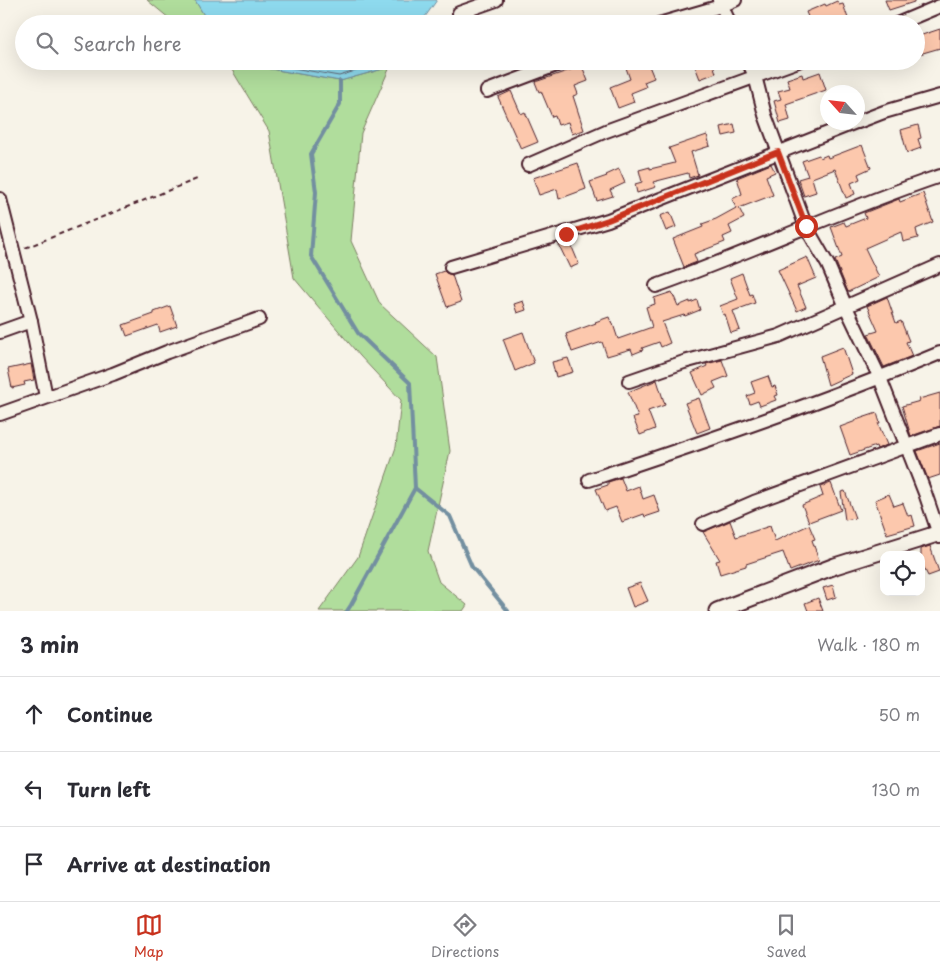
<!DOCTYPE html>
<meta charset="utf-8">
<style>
:root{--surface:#fff;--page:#f2f2f3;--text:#2b2b33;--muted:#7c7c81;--line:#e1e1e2;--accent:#c8321e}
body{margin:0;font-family:"Playpen Sans",sans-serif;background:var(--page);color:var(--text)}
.controls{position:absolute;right:15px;bottom:15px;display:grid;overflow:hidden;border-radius:10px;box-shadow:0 5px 20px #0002}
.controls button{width:45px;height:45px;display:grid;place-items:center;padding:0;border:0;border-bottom:1px solid var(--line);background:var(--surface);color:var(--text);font:25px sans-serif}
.compass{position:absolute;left:820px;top:85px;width:45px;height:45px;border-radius:50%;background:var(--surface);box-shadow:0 5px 20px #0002;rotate:297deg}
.stop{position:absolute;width:15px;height:15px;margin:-11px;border:4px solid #c8321e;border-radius:50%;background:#fff}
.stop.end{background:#c8321e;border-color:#fff;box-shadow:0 1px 5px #0008}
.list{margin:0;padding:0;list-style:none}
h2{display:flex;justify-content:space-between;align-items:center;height:65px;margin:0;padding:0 20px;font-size:21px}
h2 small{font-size:16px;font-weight:400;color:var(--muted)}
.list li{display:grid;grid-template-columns:32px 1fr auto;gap:15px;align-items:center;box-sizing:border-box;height:75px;padding:0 20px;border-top:1px solid var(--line)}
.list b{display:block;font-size:19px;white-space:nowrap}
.list em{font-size:16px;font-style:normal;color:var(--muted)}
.icon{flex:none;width:28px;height:28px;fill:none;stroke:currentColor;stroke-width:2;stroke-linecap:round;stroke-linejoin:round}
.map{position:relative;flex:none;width:940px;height:611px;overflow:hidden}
.search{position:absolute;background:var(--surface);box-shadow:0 5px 20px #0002;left:15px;right:15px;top:15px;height:55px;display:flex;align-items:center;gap:12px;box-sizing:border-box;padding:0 18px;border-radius:28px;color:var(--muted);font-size:19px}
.sheet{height:290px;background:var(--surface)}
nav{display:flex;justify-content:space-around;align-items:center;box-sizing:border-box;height:70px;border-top:1px solid var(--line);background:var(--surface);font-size:14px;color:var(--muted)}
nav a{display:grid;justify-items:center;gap:2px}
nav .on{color:var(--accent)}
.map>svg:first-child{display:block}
.green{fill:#b0dd9c;stroke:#7d7e64}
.water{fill:#8edaee;stroke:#738fa0}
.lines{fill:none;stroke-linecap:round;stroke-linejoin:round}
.shore{stroke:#656a79;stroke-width:1}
.stream{stroke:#738fa0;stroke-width:4}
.building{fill:#fcc8ad;stroke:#4a1f2b}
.minor-casing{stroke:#4a1f2b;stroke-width:16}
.tertiary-casing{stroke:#4a1f2b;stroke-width:19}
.path{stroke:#4a1f2b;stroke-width:2;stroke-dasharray:5 4;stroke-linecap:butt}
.minor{stroke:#f7f3e8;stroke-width:12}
.tertiary{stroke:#f7f3e8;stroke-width:15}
.route{stroke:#c8321e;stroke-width:6}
</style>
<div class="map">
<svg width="940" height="611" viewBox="0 0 940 611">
<rect width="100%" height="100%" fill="#f7f3e8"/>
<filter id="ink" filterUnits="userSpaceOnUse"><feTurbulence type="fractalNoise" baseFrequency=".02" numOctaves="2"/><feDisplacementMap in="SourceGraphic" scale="10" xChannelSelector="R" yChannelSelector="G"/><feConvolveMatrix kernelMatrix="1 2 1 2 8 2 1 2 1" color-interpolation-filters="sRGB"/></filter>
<g filter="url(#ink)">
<g class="green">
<path d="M 147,0 L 195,0 L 205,17 L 211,24 L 176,24 Z"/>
<path d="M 221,61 L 244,61 L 248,65 L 340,81 L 390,67 L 361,133 L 351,241 L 380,304 L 437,357 L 450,451 L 428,551 L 439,582 L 467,605 L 463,611 L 319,611 L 358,557 L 396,447 L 401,400 L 360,356 L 294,278 L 269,131 L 232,70 Z"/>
</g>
<g class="water">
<path d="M 195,0 L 437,0 L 420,24 L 211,24 L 205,17 Z"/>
<path d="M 244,61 L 394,61 L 390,67 L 340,81 L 248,65 Z"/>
</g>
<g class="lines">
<g class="shore">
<path d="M 253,61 L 339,76 L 388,61"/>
<path d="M 290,61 L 339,70 L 369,61"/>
</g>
<g class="stream">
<path d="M 340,81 L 340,104 L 311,154 L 316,192 L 311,256 L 358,333 L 410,383 L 415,488 L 351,605 L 347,611"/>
<path d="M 415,488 L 450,516 L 472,567 L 508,611"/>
</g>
</g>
<g class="building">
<path d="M 885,0 L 914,0 L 914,2 L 889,10 Z"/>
<path d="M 837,1 L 839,5 L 843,4 L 850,24 L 811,24 L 806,12 L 825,4 L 826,6 Z"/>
<path d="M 940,29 L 940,48 L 916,55 L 916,37 Z"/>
<path d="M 636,61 L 647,61 L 654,78 L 644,82 L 646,87 L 631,93 L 634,102 L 618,108 L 610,87 L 630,79 L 625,65 Z"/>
<path d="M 693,61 L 712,61 L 716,73 L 700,79 Z"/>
<path d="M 582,66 L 588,81 L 575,86 L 578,94 L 573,96 L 584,130 L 572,134 L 568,122 L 558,125 L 555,116 L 552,117 L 541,91 L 539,92 L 535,82 Z"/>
<path d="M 820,72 L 826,90 L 786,104 L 790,120 L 780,123 L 774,101 L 781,99 L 778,91 L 790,88 L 787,79 L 802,74 L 803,78 Z"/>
<path d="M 511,91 L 521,114 L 525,112 L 538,142 L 521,149 L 498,97 Z"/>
<path d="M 734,124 L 736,133 L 723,136 L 721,127 Z"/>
<path d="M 918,125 L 921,138 L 918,139 L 921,148 L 907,153 L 901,130 Z"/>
<path d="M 707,135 L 710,146 L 691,152 L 698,175 L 689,178 L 688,173 L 653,182 L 656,187 L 637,193 L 635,184 L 642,182 L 639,170 L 650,167 L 650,169 L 675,163 L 669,148 Z"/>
<path d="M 862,145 L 871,168 L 860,173 L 858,174 L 860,179 L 851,183 L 855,194 L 846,198 L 835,169 L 812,178 L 816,192 L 804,196 L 798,179 L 808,176 L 802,161 L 819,155 L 820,158 L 827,155 L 828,158 Z"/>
<path d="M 578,163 L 586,189 L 559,199 L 557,189 L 539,195 L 533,178 Z"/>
<path d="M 771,164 L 775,172 L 766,176 L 773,195 L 739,208 L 744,218 L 729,226 L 732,233 L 723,237 L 725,242 L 694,254 L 697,262 L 684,267 L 673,239 L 703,227 L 702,224 L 716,219 L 736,208 L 732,199 L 742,194 L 737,178 Z"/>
<path d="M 619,169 L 625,183 L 610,190 L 613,196 L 597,201 L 590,182 L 607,176 L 606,175 Z"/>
<path d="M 923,193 L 933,222 L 916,229 L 918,238 L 903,242 L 901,232 L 865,248 L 879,277 L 848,292 L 835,260 L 842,257 L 831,227 L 844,222 L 846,226 L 866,218 L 864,213 L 899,199 L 900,202 Z"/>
<path d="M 670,212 L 676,227 L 666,231 L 660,216 Z"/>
<path d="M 569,240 L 579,264 L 570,268 L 558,243 Z"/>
<path d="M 807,257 L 816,278 L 797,286 L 806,307 L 797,311 L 778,270 Z"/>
<path d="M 444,271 L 446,273 L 452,275 L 461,302 L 447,307 L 435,274 Z"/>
<path d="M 742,273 L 750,295 L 752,294 L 755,303 L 733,311 L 740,330 L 731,333 L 725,314 L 723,315 L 720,306 L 738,299 L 730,278 Z"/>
<path d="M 672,292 L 678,306 L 690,301 L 690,303 L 697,300 L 700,310 L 685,316 L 684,315 L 662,322 L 670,343 L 661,347 L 659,342 L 642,348 L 643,350 L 633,354 L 631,349 L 607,356 L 602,342 L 572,352 L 566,334 L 596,323 L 595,322 L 609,317 L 611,322 L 612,321 L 618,339 L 652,327 L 646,307 L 655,304 L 654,298 Z"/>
<path d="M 887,297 L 896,323 L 901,321 L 909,341 L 906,342 L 912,356 L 884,367 L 868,334 L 878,331 L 867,306 Z"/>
<path d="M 523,301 L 526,310 L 517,313 L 514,304 Z"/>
<path d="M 170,306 L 177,326 L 160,332 L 158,325 L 127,336 L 123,325 L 154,314 L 154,312 Z"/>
<path d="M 523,332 L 534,363 L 515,371 L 503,339 Z"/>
<path d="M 843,347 L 852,374 L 828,385 L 820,356 Z"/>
<path d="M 568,358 L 573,372 L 556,377 L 552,362 Z"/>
<path d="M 722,360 L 728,376 L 713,382 L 716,388 L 702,395 L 692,373 L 707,366 L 706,364 Z"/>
<path d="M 31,364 L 34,380 L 24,382 L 25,385 L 12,388 L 8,369 Z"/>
<path d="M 768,376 L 772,387 L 775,386 L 778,395 L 774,396 L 776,400 L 760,406 L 758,401 L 750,404 L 747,396 L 755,393 L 751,382 Z"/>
<path d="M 657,380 L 665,405 L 648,411 L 655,429 L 640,435 L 633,418 L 638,417 L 628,392 Z"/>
<path d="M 940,393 L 940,426 L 911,436 L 902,406 L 920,401 L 919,399 Z"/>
<path d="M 699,398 L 710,428 L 697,433 L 685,403 Z"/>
<path d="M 877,413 L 880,423 L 878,423 L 887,445 L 877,449 L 876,446 L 850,455 L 840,427 L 856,421 L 856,420 Z"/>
<path d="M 940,443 L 940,475 L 928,479 L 917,451 Z"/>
<path d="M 621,478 L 626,491 L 639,486 L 643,499 L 654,495 L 660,512 L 645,517 L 644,514 L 622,522 L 616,507 L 605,511 L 596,489 L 608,485 L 608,482 Z"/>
<path d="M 831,483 L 841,510 L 809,522 L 802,505 L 823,496 L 820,487 Z"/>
<path d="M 845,491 L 855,518 L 845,520 L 841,492 Z"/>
<path d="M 889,494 L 894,506 L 903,503 L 908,516 L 912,515 L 915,526 L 887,534 L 875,500 Z"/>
<path d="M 730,521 L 736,537 L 770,526 L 775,541 L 809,525 L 815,539 L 812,540 L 819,560 L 790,571 L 783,552 L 746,564 L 746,566 L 720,574 L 716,561 L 720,560 L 703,532 Z"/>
<path d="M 930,546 L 939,572 L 928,576 L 923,566 L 921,566 L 921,549 Z"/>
<path d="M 640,583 L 648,601 L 633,607 L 626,588 Z"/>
<path d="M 833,585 L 836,597 L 827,600 L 823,588 Z"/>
<path d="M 818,598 L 823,611 L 808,611 L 805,603 Z"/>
</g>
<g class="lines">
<g class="minor-casing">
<g id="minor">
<path d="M 719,0 L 730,24"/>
<path d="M 459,13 L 496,0"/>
<path d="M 659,24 L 721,6 L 735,0"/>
<path d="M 897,24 L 940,6"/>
<path d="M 748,61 L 755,76 L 765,115 L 806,227 L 828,265 L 846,307 L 880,378 L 925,493 L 940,537"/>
<path d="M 487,91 L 567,61"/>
<path d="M 858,122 L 884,112 L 940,96"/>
<path d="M 528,165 L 606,131 L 798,61"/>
<path d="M 0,199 L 31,321 L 46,397"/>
<path d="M 451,267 L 608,220 L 643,206 L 856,122"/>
<path d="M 656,286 C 752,252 844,208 940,176"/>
<path d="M 0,332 L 31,321"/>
<path d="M 629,381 L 684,362 L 779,336 L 940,265"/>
<path d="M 0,414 L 113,374 L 167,352 L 259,319"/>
<path d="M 589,480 C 707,441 825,401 940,353"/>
<path d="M 703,524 L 754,502 L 940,434"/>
</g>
</g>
<g class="tertiary-casing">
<path id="tertiary" d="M 717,611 L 835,566 L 940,533"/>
</g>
<path class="path" d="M 25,248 L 197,179"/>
<use href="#minor" class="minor"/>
<use href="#tertiary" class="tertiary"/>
</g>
</g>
<g class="lines" filter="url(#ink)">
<path class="route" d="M 566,234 L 608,220 L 778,152 L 806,226"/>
</g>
</svg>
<div class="controls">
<button><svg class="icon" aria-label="locate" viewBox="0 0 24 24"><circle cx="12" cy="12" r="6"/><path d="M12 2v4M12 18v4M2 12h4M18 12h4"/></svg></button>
</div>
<svg class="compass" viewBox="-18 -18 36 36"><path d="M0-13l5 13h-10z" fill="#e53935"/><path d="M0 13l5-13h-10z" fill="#7c7c81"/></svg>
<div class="stop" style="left:806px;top:226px"></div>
<div class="stop end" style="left:566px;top:234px"></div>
<div class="search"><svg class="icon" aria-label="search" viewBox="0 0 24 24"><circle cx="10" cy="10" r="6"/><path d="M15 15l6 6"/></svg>Search here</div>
</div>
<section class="sheet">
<h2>3 min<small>Walk · 180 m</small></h2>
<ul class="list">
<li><svg class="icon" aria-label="ahead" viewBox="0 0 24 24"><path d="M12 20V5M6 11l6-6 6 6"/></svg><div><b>Continue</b></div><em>50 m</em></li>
<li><svg class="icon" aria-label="left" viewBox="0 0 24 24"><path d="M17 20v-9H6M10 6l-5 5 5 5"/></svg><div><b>Turn left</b></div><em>130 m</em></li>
<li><svg class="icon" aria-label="arrive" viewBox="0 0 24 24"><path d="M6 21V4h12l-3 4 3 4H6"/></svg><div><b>Arrive at destination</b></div></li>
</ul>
</section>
<nav>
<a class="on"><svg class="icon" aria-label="map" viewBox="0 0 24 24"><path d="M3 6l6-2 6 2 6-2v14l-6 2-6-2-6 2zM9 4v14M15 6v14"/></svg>Map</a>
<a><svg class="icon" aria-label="directions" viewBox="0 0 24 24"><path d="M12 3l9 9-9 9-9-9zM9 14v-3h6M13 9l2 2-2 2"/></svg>Directions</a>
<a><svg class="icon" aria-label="saved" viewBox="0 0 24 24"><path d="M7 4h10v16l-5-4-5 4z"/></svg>Saved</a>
</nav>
